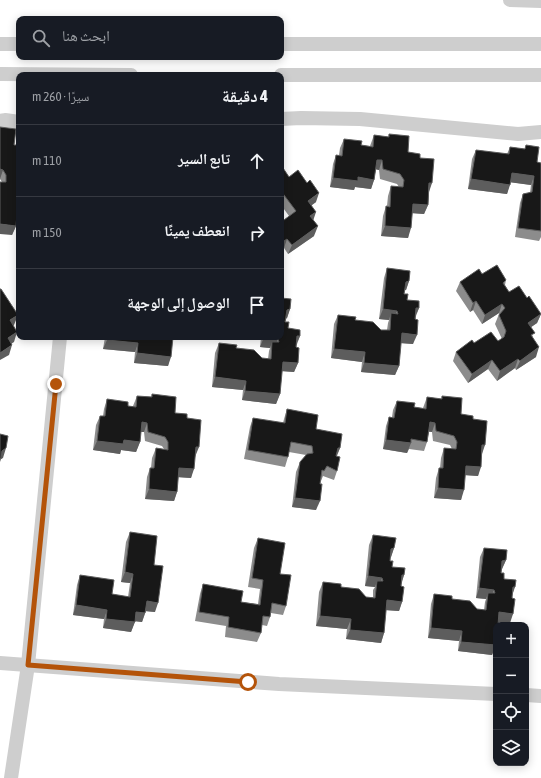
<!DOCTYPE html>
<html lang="ar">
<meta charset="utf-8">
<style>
:root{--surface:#171b24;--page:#242831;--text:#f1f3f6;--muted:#9ea1a6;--line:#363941}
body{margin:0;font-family:"Asap Condensed","Noto Naskh Arabic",sans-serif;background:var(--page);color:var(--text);direction:rtl}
.controls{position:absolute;right:12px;bottom:12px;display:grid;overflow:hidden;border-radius:8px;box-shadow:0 2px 10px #0003}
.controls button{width:36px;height:36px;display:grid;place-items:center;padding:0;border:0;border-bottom:1px solid var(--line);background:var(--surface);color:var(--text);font:20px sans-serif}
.stop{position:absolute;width:12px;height:12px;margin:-9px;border:3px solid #b45309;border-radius:50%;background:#fff}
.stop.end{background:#b45309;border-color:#fff;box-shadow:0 1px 4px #0008}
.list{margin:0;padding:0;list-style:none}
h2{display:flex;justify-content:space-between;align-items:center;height:52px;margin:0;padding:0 16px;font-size:17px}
h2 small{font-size:13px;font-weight:400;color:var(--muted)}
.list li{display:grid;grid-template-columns:26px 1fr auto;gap:12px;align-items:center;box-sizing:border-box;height:72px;padding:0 16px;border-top:1px solid var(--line)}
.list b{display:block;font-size:15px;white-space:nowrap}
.list em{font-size:13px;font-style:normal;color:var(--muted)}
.icon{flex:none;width:22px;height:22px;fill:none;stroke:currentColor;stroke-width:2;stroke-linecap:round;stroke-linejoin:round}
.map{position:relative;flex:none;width:541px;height:778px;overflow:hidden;direction:ltr}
.search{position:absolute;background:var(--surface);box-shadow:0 2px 10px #0003;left:16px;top:16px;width:268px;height:44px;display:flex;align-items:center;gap:10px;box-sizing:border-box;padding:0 14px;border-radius:8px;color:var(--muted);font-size:15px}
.panel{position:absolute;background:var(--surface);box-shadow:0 2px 10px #0003;left:16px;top:72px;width:268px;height:268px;border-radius:8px;direction:rtl}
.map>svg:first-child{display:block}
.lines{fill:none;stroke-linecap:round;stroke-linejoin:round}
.street{stroke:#cecece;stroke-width:14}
.wall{fill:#8c8c8c}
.shaded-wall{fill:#5d5d5d}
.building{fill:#181818;stroke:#5d5d5d}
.route{stroke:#b45309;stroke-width:5}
</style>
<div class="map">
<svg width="541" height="778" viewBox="0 0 541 778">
<rect width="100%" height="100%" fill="#fff"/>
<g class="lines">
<g class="street">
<path d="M 510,0 L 541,1"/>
<path d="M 0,44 L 19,44"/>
<path d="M 281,44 L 541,44"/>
<path d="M 0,74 L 131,75"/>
<path d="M 281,75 L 541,75"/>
<path d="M 281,119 L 301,118 L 360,119 L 518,134 L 541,132"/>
<path d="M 0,121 L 5,120 L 19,122"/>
<path d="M 0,663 L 279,684 L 496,694"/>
<path d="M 526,695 L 541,696"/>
<path d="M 11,778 L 28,665 L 60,337"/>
</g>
</g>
<g class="wall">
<path d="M 0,127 L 14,145 L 17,211 L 16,226 L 12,235 L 2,182 L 0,179 Z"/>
<path d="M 389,134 L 408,152 L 420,158 L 429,192 L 428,205 L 424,214 L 412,213 L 408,238 L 381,236 L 383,216 L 386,206 L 387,206 L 388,196 L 391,186 L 399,187 L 397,184 L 380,179 L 379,170 L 376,169 L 374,180 L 371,189 L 355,187 L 354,190 L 330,187 L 333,164 L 336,155 L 339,155 L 340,148 L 344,139 L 361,145 L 370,146 L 374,135 L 388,137 Z"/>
<path d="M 526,145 L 537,162 L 541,163 L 541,237 L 539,241 L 515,237 L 520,203 L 523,194 L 530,193 L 531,185 L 510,182 L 507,194 L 468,189 L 472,159 L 476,150 L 507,154 L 510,147 L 525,149 Z"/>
<path d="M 281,165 L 289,177 L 316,202 L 312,205 L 314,236 L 288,254 L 284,248 L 281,250 L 281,216 L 284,220 L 289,216 L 281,205 Z"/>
<path d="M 387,268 L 409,281 L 406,290 L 405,290 L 404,294 L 407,300 L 419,308 L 416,316 L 413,344 L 401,343 L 399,366 L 395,375 L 361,372 L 362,362 L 331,358 L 334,324 L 338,315 L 355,320 L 381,330 L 387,330 L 388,323 L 389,320 L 379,319 L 384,278 Z"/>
<path d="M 482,274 L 506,280 L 505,285 L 509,292 L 527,298 L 541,314 L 537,323 L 531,327 L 536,357 L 516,370 L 515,368 L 497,381 L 488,369 L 468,383 L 453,361 L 456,352 L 474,343 L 498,341 L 502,339 L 495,324 L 499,314 L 499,313 L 482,324 L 473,310 L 470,312 L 456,291 L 460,282 Z"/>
<path d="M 281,298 L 290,309 L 287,318 L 286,319 L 285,322 L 288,328 L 300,336 L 296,347 L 298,363 L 294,372 L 282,371 L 280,394 L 276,404 L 242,400 L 243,390 L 212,387 L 215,353 L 219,343 L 236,348 L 262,358 L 268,359 L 269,351 L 270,348 L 260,347 L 261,337 L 281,337 Z"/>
<path d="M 105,337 L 173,337 L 168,366 L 134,363 L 135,352 L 103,349 Z"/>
<path d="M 152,394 L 175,413 L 187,418 L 195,457 L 191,478 L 178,477 L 177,492 L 174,501 L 145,499 L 147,477 L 150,468 L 151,468 L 152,458 L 156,448 L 164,449 L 162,446 L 145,441 L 144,432 L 141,432 L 140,442 L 136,452 L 121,450 L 120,454 L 93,450 L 96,425 L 100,416 L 103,416 L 104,409 L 107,399 L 128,406 L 133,406 L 137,396 L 151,397 Z"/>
<path d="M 442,396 L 461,414 L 473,419 L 482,454 L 478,476 L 465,475 L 461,500 L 434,498 L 436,478 L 439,468 L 440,468 L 441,458 L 444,448 L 452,449 L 450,445 L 433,441 L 432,432 L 429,432 L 427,442 L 424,451 L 409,449 L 407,453 L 383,449 L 386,426 L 389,417 L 392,417 L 393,410 L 397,401 L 414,407 L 423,408 L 427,397 L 441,399 Z"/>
<path d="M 287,409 L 316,429 L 340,448 L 337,456 L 337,471 L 334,480 L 323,476 L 321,481 L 320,480 L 316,510 L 292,507 L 296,472 L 300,462 L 306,455 L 289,452 L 288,457 L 285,467 L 244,459 L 250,427 L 253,418 L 283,423 L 284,419 Z"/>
<path d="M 130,532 L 154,565 L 155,612 L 146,611 L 142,622 L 135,621 L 131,632 L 103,628 L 104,619 L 73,615 L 77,585 L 80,575 L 112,594 L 128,597 L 130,583 L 121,582 L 126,542 Z"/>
<path d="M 373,535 L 394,548 L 391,557 L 390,558 L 390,561 L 392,567 L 404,575 L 401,586 L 402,602 L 399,611 L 386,610 L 384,633 L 381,643 L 346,639 L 347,629 L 316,626 L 319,592 L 323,582 L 341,587 L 366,597 L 373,597 L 373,590 L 375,587 L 365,586 L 369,545 Z"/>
<path d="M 258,538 L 280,574 L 286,606 L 283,615 L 271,613 L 270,617 L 267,626 L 262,625 L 261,633 L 257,642 L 225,637 L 226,626 L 195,621 L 200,594 L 203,584 L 241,602 L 258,604 L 260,589 L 248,587 L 254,548 Z"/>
<path d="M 484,548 L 506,560 L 502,569 L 502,570 L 501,573 L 512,596 L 510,623 L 498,622 L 496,645 L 492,655 L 458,651 L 459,641 L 428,638 L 431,604 L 434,594 L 452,599 L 477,609 L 484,610 L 485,602 L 486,599 L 476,598 L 480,557 Z"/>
</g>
<g class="shaded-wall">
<path d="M 377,160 L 382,160 L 379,170 L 374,169 Z"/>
<path d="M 0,169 L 3,170 L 0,179 Z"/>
<path d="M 512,173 L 534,176 L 531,185 L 508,182 Z"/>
<path d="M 358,177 L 374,180 L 371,189 L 355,187 L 354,190 L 330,187 L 333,178 Z"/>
<path d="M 471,179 L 510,185 L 507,194 L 468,189 Z"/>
<path d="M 429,183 L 432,183 L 429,192 Z"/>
<path d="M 319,193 L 316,202 L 305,210 L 308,201 Z"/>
<path d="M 18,202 L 19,202 L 19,211 L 15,211 Z"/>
<path d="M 413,204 L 428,205 L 424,214 L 410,213 Z"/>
<path d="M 316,212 L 313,221 L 310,216 Z"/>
<path d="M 0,224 L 16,226 L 12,235 L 0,234 Z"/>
<path d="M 318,226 L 314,236 L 288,254 L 292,245 Z"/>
<path d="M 385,226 L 411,228 L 408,238 L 381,236 Z"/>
<path d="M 287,239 L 284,248 L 281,250 L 281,243 Z"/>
<path d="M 409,281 L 406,290 L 402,291 L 406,282 Z"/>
<path d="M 476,301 L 473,310 L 470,312 L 473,303 Z"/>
<path d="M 502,304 L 499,313 L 482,324 L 485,315 Z"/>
<path d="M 416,308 L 419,308 L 415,317 Z"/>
<path d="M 290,309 L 287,318 L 283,319 L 287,310 Z"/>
<path d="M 383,309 L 397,311 L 393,320 L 391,313 L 389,320 L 379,319 Z"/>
<path d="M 541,314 L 537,323 L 524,332 L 528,323 Z"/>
<path d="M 18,315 L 14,325 L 6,330 L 10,320 Z"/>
<path d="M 17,332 L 14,342 L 5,348 L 8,338 Z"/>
<path d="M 402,333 L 417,335 L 413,344 L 399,343 Z"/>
<path d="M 297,336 L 300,336 L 296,345 Z"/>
<path d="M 264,337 L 278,339 L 274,348 L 272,342 L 270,348 L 260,347 Z"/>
<path d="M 107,340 L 138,343 L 135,352 L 103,349 Z"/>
<path d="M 12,345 L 9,355 L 0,360 L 0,353 Z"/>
<path d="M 539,347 L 536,357 L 516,370 L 520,361 Z"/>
<path d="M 334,349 L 365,352 L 362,362 L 331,358 Z"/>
<path d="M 137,353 L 171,357 L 168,366 L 134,363 Z"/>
<path d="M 518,359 L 515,368 L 497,381 L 500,371 Z"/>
<path d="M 492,360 L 488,369 L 468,383 L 472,374 Z"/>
<path d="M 283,362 L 298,363 L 294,372 L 280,371 Z"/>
<path d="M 364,363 L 399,366 L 395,375 L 361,372 Z"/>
<path d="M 215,377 L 246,381 L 243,390 L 212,387 Z"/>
<path d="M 245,391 L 280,394 L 276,404 L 242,400 Z"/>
<path d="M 142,422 L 147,423 L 144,432 L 139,432 Z"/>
<path d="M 430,422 L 435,423 L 432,432 L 427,431 Z"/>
<path d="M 124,440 L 140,442 L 136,452 L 121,450 L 120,454 L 93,450 L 97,441 Z"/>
<path d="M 386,440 L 411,443 L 407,453 L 383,449 Z"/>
<path d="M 482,445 L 485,445 L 482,454 Z"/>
<path d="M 196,447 L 199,447 L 195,457 Z"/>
<path d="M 6,448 L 3,458 L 1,459 L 0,462 L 0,456 L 2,451 Z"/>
<path d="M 338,448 L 340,448 L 336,457 Z"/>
<path d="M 466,466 L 481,467 L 478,476 L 463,475 Z"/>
<path d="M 179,468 L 194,469 L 191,478 L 176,477 Z"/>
<path d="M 438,488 L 464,490 L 461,500 L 434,498 Z"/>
<path d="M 149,489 L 177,492 L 174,501 L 145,499 Z"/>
<path d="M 295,498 L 320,501 L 316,510 L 292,507 Z"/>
<path d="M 394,548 L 391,557 L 388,558 L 391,549 Z"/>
<path d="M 506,560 L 502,569 L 499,570 L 502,561 Z"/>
<path d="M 125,572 L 133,574 L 130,583 L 121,582 Z"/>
<path d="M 402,575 L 404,575 L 401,584 Z"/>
<path d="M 368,576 L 382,578 L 379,587 L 377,581 L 375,587 L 365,586 Z"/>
<path d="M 513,587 L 515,587 L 512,596 Z"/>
<path d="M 479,588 L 494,590 L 490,599 L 488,593 L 486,599 L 476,598 Z"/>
<path d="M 387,600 L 402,602 L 399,611 L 384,610 Z"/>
<path d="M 147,601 L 158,603 L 155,612 L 144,611 Z"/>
<path d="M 76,605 L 107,610 L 104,619 L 73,615 Z"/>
<path d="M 136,612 L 145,613 L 142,622 L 133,621 Z"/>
<path d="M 499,612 L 513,614 L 510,623 L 495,622 Z"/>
<path d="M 320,616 L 351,619 L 347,629 L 316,626 Z"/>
<path d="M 106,619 L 135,622 L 131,632 L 103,628 Z"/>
<path d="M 431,628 L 462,631 L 459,641 L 428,638 Z"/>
<path d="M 350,630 L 384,633 L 381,643 L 346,639 Z"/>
<path d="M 461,642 L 496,645 L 492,655 L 458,651 Z"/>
</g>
<g class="building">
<path d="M 0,127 L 16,129 L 14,145 L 19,145 L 19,202 L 18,202 L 16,226 L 0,224 L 0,182 L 6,182 L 6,175 L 3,170 L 0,169 Z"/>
<path d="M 389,134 L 409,136 L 408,152 L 420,154 L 420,158 L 434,159 L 432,183 L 429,183 L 428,205 L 413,204 L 411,228 L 385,226 L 386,206 L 390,207 L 391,186 L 403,187 L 404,180 L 400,174 L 383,169 L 382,160 L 377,160 L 374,180 L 358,177 L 358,181 L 333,178 L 336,155 L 342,156 L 344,139 L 362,141 L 361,145 L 373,147 L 374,135 L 389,137 Z"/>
<path d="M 526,145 L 539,147 L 537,162 L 541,163 L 541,231 L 518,228 L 523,194 L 532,192 L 534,176 L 512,173 L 510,185 L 471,179 L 476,150 L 509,154 L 510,147 L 525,149 Z"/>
<path d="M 281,165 L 289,177 L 298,170 L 307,183 L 310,180 L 319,193 L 308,201 L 316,212 L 310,216 L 318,226 L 292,245 L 287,239 L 281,243 L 281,216 L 284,220 L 296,211 L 281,191 Z"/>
<path d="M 497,265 L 506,280 L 503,283 L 509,292 L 519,286 L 527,298 L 529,296 L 541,314 L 528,323 L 535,333 L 531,335 L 539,347 L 520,361 L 518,359 L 500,371 L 492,360 L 472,374 L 456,352 L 472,340 L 474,343 L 491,332 L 498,341 L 504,337 L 506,331 L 499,315 L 505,308 L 502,304 L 485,315 L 476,301 L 473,303 L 460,282 L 479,269 L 482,274 Z"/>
<path d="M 387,268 L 410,271 L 409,281 L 406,282 L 404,294 L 408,294 L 407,300 L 419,301 L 419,308 L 416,308 L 415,319 L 418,320 L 417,335 L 402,333 L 399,366 L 364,363 L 365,352 L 334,349 L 338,315 L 356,317 L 355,320 L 373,322 L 381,330 L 390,330 L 391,313 L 398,314 L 397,311 L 383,309 Z"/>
<path d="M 0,289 L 1,289 L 18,315 L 10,320 L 17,332 L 8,338 L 12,345 L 0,353 Z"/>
<path d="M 281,298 L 291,299 L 290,309 L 287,310 L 285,322 L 289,322 L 288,328 L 300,330 L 300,336 L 297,336 L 296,347 L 299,348 L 298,363 L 283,362 L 280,394 L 245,391 L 246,381 L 215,377 L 219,343 L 237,345 L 236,348 L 254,350 L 262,358 L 271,359 L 272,342 L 279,342 L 278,339 L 264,337 L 281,337 Z"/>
<path d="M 107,337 L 173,337 L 171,357 L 137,353 L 138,343 L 107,340 Z"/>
<path d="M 152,394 L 176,397 L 175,413 L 187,414 L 187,418 L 201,420 L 199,447 L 196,447 L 194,469 L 179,468 L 177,492 L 149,489 L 150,468 L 154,468 L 156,448 L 168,450 L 168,442 L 165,437 L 148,432 L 147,423 L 142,422 L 140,442 L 124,440 L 123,444 L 97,441 L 100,416 L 105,416 L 107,399 L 128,402 L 128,406 L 136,407 L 137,396 L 152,397 Z"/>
<path d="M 442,396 L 462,398 L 461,414 L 473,416 L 473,419 L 487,421 L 485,445 L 482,445 L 481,467 L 466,466 L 464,490 L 438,488 L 439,468 L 443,468 L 444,448 L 456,449 L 457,442 L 454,436 L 436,431 L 435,423 L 430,422 L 427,442 L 411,439 L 411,443 L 386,440 L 389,417 L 394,418 L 397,401 L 415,403 L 414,407 L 426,409 L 427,397 L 442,399 Z"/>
<path d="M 287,409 L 318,415 L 316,429 L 342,434 L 340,448 L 338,448 L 336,456 L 340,457 L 337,471 L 327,466 L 324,471 L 322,470 L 320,484 L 322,484 L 320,501 L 295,498 L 300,462 L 307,454 L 313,453 L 312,446 L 291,442 L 288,457 L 248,450 L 253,418 L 285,423 Z"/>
<path d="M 0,434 L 8,436 L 6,448 L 2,451 L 1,459 L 0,458 Z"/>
<path d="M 130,532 L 157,536 L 154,565 L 163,566 L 158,603 L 147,601 L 145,613 L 136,612 L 135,622 L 106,619 L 107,610 L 76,605 L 80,575 L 114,580 L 112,594 L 130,597 L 133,574 L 125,572 Z"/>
<path d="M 373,535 L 396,538 L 394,548 L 391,549 L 390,561 L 393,561 L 392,567 L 405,568 L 404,575 L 402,575 L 401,586 L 404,587 L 402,602 L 387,600 L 384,633 L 350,630 L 351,619 L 320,616 L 323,582 L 341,584 L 341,587 L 359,589 L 366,597 L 375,598 L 377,581 L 383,581 L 382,578 L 368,576 Z"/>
<path d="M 258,538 L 285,543 L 280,574 L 291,575 L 286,606 L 272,603 L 270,617 L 263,616 L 261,633 L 228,627 L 229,617 L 199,612 L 203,584 L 243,591 L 241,602 L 260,605 L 263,580 L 252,578 Z"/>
<path d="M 484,548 L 507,550 L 506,560 L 502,561 L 501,573 L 504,573 L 504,579 L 516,580 L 515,587 L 513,587 L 512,598 L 515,599 L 513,614 L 499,612 L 498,625 L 496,625 L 496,645 L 461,642 L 462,631 L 431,628 L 434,594 L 452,596 L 452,599 L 470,601 L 477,609 L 486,610 L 488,593 L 495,593 L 494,590 L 479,588 Z"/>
</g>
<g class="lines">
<path class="route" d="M 56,384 L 28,665 L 248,682"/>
</g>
</svg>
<div class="controls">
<button>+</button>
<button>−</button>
<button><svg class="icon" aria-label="locate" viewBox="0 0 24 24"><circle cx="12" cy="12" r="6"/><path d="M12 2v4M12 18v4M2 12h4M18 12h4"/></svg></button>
<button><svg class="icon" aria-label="layers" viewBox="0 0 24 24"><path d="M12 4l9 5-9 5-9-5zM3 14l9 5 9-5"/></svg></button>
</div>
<div class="stop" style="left:248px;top:682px"></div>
<div class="stop end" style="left:56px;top:384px"></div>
<div class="search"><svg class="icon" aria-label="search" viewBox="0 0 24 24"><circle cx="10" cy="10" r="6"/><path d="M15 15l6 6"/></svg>ابحث هنا</div>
<section class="panel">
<h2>4 دقيقة<small>سيرًا · 260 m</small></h2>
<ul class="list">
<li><svg class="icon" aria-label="ahead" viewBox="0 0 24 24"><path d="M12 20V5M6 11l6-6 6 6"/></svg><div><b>تابع السير</b></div><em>110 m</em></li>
<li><svg class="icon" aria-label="right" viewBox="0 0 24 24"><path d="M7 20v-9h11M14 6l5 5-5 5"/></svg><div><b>انعطف يمينًا</b></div><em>150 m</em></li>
<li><svg class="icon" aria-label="arrive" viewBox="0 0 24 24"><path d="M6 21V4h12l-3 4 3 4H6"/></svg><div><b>الوصول إلى الوجهة</b></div></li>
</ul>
</section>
</div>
